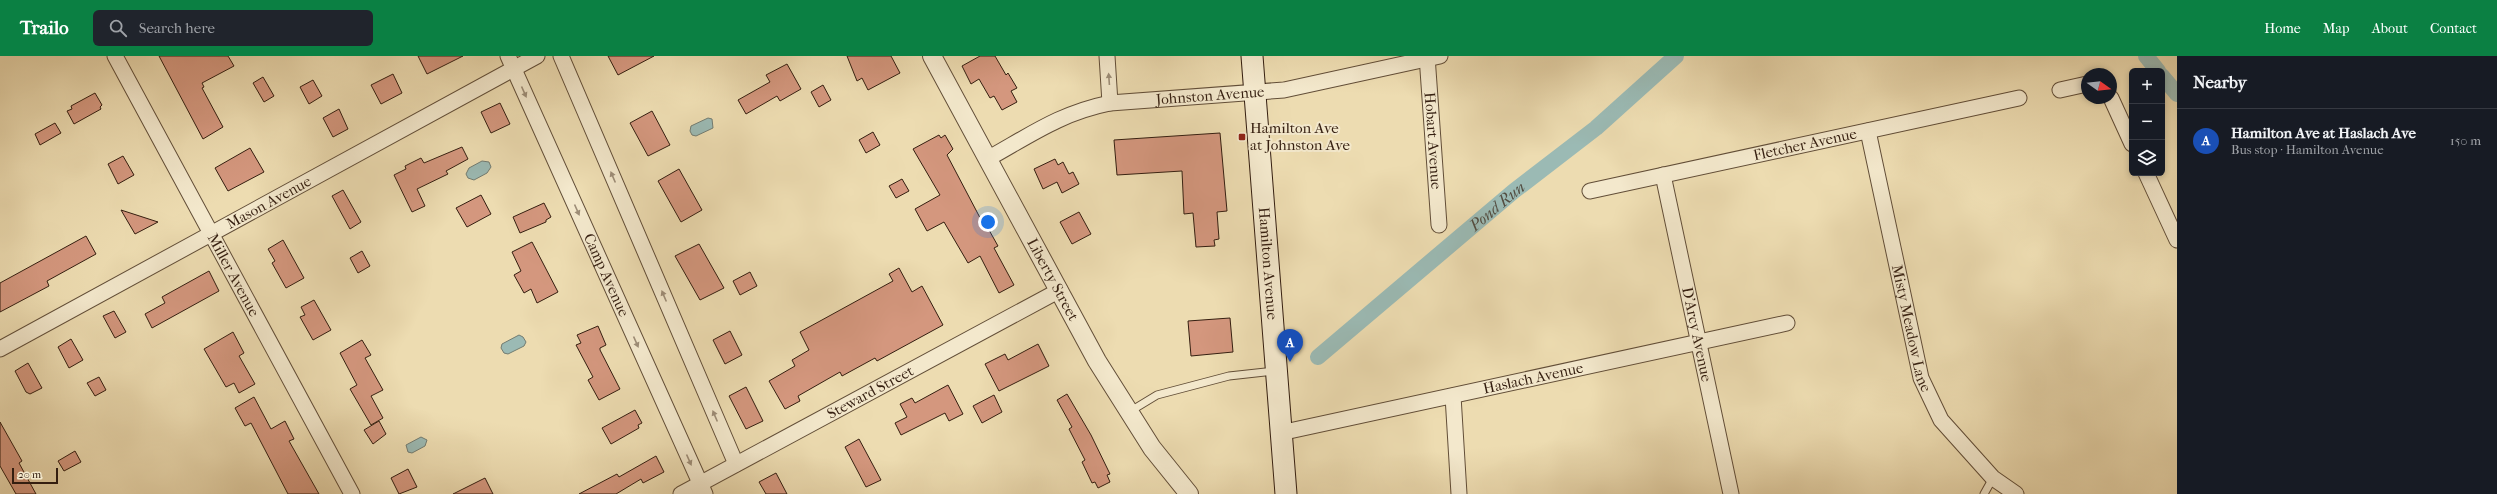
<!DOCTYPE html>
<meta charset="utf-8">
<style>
:root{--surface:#171b24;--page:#20242c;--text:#f1f3f6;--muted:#9ea1a6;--line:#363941;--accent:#0b8043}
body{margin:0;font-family:"IM FELL French Canon",serif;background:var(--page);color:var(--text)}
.controls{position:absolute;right:12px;top:12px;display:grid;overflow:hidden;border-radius:6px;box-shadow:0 2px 6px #0003}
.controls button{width:36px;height:36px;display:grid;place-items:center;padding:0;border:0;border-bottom:1px solid var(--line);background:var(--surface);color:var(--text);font:20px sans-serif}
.compass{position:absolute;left:2081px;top:12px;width:36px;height:36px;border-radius:50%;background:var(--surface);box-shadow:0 2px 6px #0003;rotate:105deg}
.scale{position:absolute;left:12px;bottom:10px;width:46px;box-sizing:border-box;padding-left:4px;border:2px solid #341e10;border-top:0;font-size:11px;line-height:14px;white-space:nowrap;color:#341e10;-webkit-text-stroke:3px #f3e8cc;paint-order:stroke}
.you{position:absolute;left:988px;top:166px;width:14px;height:14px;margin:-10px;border:3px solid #fff;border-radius:50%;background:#1a73e8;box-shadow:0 0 0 6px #1a73e833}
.badge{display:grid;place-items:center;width:26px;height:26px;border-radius:50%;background:var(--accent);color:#fff;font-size:13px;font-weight:700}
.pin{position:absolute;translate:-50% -33px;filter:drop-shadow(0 1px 2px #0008)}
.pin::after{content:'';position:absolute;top:21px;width:14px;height:12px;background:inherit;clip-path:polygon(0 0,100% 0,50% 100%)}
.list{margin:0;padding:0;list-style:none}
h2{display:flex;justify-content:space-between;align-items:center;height:52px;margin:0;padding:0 16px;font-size:17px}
h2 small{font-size:13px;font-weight:400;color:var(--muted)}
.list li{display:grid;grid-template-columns:26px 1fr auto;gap:12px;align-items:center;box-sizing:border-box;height:64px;padding:0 16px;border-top:1px solid var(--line)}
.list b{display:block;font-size:15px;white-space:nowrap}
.list p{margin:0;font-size:13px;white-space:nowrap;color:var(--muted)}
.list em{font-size:13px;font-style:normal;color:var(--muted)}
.icon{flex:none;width:22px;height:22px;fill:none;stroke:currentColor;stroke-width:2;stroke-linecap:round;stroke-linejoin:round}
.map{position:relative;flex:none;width:2177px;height:438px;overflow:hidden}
header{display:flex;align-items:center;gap:24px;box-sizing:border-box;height:56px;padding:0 20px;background:var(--accent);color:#fff}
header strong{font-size:19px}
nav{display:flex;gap:22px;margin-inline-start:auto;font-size:14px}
.search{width:280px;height:36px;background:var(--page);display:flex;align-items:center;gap:10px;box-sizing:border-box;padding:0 14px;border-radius:6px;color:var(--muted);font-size:15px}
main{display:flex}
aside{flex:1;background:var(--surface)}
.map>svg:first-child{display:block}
.water{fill:#9bbab4;stroke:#727c72}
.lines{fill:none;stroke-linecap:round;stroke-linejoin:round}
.canal{stroke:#9bbab4;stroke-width:16}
.building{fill:#d4977e;stroke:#341e10}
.service-casing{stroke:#624e38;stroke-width:9}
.minor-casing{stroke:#624e38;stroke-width:17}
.tertiary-casing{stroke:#624e38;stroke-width:20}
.secondary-casing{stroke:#341e10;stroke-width:23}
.service{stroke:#f3e8cc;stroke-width:7}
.minor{stroke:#f3e8cc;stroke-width:15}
.tertiary{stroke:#f3e8cc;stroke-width:18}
.secondary{stroke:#f3e8cc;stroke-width:21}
.oneway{fill:#9d8d77}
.poi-dot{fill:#8f2418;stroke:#f3e8cc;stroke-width:1.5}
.labels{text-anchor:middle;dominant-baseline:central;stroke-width:4;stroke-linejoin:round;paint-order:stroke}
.street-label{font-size:15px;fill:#341e10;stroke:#f3e8cc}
.poi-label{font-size:15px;fill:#341e10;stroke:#f3e8cc;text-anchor:start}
.water-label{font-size:16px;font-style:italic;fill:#534d41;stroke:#f3e8cc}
</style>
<header>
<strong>Trailo</strong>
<div class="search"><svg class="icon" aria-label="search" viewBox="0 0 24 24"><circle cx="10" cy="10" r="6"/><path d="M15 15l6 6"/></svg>Search here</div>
<nav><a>Home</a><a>Map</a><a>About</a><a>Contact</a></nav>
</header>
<main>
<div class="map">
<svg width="2177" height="438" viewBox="0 0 2177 438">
<rect width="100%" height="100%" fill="#eddcb1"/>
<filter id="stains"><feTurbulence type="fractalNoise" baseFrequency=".005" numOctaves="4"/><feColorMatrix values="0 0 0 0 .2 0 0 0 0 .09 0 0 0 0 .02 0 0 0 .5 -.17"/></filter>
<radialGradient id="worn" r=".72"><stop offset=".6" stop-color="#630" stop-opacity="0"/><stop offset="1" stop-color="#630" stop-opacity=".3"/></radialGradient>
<g class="water">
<path d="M 708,62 L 712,63 L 713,72 L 696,80 L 692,79 L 690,75 L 691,70 Z"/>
<path d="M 482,105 L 489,106 L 491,111 L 487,117 L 474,124 L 468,122 L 466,118 L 469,112 Z"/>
<path d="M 519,279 L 523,281 L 526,286 L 524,290 L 508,298 L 504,297 L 501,292 L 502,288 Z"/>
<path d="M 421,381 L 427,384 L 425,390 L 412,397 L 408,396 L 406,389 Z"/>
</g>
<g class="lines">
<g class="canal">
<path d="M 2146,0 L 2158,15"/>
<path d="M 2162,20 L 2177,38"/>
<path id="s1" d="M 1318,301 L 1514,135 L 1596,72 L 1676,0"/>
</g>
</g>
<g class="building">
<path d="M 159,0 L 228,0 L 234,10 L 202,27 L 204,31 L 202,32 L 223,71 L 203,83 Z"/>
<path d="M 418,0 L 463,0 L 427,18 Z"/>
<path d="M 608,0 L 654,0 L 618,19 Z"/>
<path d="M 847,0 L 891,0 L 900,17 L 868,34 L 862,22 L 857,25 Z"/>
<path d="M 980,0 L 995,0 L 1006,19 L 1008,17 L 1017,32 L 1011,35 L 1017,46 L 1002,54 L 994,40 L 990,42 L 979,23 L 971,28 L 962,10 Z"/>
<path d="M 787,8 L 801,33 L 780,45 L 777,40 L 746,58 L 738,44 L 770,26 L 766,19 Z"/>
<path d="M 393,18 L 402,37 L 381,48 L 371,29 Z"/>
<path d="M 263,21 L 274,40 L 264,46 L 253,27 Z"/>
<path d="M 313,24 L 322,40 L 309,48 L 300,31 Z"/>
<path d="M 823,29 L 831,44 L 819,51 L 811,36 Z"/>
<path d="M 95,37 L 102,49 L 100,51 L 101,53 L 74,68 L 67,55 L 72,53 L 71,50 Z"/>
<path d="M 500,47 L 510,68 L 491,77 L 481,56 Z"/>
<path d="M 339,53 L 348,73 L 333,81 L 323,62 Z"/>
<path d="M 652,55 L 670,89 L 648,100 L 630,67 Z"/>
<path d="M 55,67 L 61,77 L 40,89 L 35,78 Z"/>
<path d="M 873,76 L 880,89 L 866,97 L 859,84 Z"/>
<path d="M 1220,77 L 1227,155 L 1217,156 L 1219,183 L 1214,184 L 1215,190 L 1196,191 L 1193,157 L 1184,158 L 1182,115 L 1117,119 L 1114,84 Z"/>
<path d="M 939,79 L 941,82 L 945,79 L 953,93 L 947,99 L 987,175 L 989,174 L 998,190 L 994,192 L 1014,229 L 999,237 L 980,200 L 968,207 L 944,166 L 927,175 L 915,153 L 940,139 L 913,93 Z"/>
<path d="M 462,91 L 468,103 L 446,115 L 448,118 L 417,133 L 425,150 L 412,156 L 394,119 L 406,113 L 405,110 L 421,102 L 424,107 Z"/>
<path d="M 250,92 L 264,116 L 228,135 L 215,112 Z"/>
<path d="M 123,100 L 134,119 L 118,128 L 108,108 Z"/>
<path d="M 1055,103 L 1058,109 L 1063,106 L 1069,118 L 1073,116 L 1079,128 L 1062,137 L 1057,126 L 1043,133 L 1034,113 Z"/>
<path d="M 679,113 L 702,154 L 681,166 L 658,125 Z"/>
<path d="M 902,123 L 909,135 L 896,142 L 889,130 Z"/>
<path d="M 343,134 L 361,166 L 350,173 L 332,140 Z"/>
<path d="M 481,139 L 491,158 L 467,171 L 456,152 Z"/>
<path d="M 544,147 L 551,161 L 546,164 L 546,166 L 520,177 L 513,161 Z"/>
<path d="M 121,154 L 158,166 L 135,178 Z"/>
<path d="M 1079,156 L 1091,178 L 1072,188 L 1060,166 Z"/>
<path d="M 86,180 L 96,198 L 47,225 L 49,230 L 0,256 L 0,227 Z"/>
<path d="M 283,184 L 304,222 L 286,232 L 272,207 L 275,205 L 268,193 Z"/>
<path d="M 532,186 L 558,236 L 537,247 L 531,233 L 524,237 L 514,219 L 521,215 L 512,196 Z"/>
<path d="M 699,188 L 724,232 L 700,244 L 675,200 Z"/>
<path d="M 362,195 L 370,210 L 358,217 L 350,202 Z"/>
<path d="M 899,212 L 912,236 L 922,230 L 943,269 L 877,305 L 875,302 L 842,320 L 840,316 L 798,340 L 800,345 L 785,353 L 769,325 L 795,310 L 792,304 L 809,294 L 800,276 L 893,225 L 889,218 Z"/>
<path d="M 209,215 L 219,235 L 152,272 L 145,258 L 165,247 L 162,241 Z"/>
<path d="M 750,216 L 757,230 L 740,239 L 733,225 Z"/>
<path d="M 314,244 L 331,274 L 313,284 L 300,261 L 305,259 L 301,251 Z"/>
<path d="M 114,255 L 126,276 L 115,282 L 103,260 Z"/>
<path d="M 1230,262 L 1233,296 L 1191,300 L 1188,265 Z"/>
<path d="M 598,270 L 606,289 L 600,292 L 600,294 L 620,333 L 599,344 L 588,324 L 593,321 L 576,289 L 581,287 L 577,279 Z"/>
<path d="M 730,275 L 742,299 L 725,308 L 713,284 Z"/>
<path d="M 233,276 L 244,297 L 239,300 L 255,328 L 239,337 L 234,327 L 226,331 L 204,293 Z"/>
<path d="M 71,283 L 83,304 L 69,312 L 58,291 Z"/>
<path d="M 362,284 L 371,299 L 365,302 L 383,334 L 371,340 L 383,362 L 371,369 L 350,333 L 357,329 L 340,297 Z"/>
<path d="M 1038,288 L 1049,310 L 999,335 L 985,308 L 1005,298 L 1008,304 Z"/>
<path d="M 28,307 L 42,332 L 30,338 L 26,336 L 15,315 Z"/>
<path d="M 99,321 L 106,334 L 95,340 L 87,327 Z"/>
<path d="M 948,329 L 963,358 L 949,365 L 945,357 L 901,379 L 895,367 L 907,361 L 900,348 L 912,342 L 915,347 Z"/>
<path d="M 746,331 L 763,365 L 746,373 L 729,340 Z"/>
<path d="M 1067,338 L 1091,379 L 1110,418 L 1107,419 L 1110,426 L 1098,432 L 1095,426 L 1092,427 L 1082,406 L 1085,404 L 1069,373 L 1072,371 L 1057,344 Z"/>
<path d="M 994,339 L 1002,356 L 982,367 L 973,350 Z"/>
<path d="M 254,341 L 271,373 L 285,365 L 294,383 L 289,385 L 319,438 L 288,438 L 251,367 L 245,370 L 235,352 Z"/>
<path d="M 635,354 L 642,367 L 638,369 L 639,372 L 611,388 L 602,372 Z"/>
<path d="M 379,365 L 386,378 L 373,388 L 364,374 Z"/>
<path d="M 0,366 L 22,405 L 19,407 L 36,438 L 16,438 L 0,410 Z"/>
<path d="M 859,383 L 881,424 L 866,431 L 845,391 Z"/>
<path d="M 75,395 L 81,406 L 64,415 L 58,405 Z"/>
<path d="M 656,400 L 664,416 L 643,427 L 641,423 L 616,438 L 579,438 L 617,418 L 619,421 Z"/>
<path d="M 408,413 L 417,431 L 399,438 L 391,422 Z"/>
<path d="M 776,417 L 787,438 L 766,438 L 759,426 Z"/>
<path d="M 485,422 L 493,438 L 453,438 Z"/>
</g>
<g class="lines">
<g class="service-casing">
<g id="service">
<path d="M 1129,356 L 1157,339 L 1229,320 L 1275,315"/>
<path d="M 1984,438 L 1993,422"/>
</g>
</g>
<g class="minor-casing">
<g id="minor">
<path id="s2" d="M 115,0 L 352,438"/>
<path id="s3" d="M 508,0 L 705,438"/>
<path d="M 561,0 L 736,408"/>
<path d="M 1107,0 L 1110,47"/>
<path id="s4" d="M 1427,0 L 1439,169"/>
<path d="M 2060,34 L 2087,28"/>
<path d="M 2111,42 L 2132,88"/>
<path id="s5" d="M 1868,75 L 1921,322 L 1941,364 L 1993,422 L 2016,438"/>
<path id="s6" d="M 989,102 C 1032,78 1061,57 1110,47 L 1284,34 L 1440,0"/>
<path d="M 2146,117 L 2177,184"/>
<path id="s7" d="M 1663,119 L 1731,438"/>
<path id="s8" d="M 1590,135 L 2019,42"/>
<path id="s9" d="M 0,293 L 537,0"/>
<path d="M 1453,340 L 1459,438"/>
<path id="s10" d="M 1280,377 L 1787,267"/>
<path id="s11" d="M 681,438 L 1060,234"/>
</g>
</g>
<g class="tertiary-casing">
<g id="tertiary">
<path id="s12" d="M 932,0 L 1097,305 L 1152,392 L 1189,438"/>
</g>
</g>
<g class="secondary-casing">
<g id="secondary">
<path id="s13" d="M 1252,0 L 1286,438"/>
</g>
</g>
<use href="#service" class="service"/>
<use href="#minor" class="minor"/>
<use href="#tertiary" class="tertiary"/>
<use href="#secondary" class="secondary"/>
</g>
<defs><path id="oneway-solid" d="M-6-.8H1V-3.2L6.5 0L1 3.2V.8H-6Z"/></defs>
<g class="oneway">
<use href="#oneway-solid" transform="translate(1109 23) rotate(-94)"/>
<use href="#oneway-solid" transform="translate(524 36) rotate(66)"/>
<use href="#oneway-solid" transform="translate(613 121) rotate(-113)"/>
<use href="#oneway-solid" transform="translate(577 154) rotate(66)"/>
<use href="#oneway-solid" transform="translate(664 240) rotate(-113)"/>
<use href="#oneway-solid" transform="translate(636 286) rotate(66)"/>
<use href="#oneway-solid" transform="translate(715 360) rotate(-113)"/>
<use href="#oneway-solid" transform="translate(689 404) rotate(66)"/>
</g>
<rect class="poi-dot" x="1238" y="77" width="8" height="8" rx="2"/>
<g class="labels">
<g class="street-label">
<text stroke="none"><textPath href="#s6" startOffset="234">Johnston Avenue</textPath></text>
<text stroke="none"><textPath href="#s4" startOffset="85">Hobart Avenue</textPath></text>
<text stroke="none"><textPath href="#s8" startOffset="220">Fletcher Avenue</textPath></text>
<text stroke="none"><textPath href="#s9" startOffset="306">Mason Avenue</textPath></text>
<text stroke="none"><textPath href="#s13" startOffset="208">Hamilton Avenue</textPath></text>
<text stroke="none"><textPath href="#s2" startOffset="249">Miller Avenue</textPath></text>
<text stroke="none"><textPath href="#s3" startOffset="240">Camp Avenue</textPath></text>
<text stroke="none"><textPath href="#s12" startOffset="254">Liberty Street</textPath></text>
<text stroke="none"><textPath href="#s5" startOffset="202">Misty Meadow Lane</textPath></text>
<text stroke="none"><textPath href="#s7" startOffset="163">D'Arcy Avenue</textPath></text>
<text stroke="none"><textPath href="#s10" startOffset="259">Haslach Avenue</textPath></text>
<text stroke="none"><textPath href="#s11" startOffset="215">Steward Street</textPath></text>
</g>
<g class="poi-label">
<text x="1250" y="72">Hamilton Ave<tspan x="1250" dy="17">at Johnston Ave</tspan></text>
</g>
<g class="water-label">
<text stroke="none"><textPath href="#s1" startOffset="234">Pond Run</textPath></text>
</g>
</g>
<rect width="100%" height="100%" filter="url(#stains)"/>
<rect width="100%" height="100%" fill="url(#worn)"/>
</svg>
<div class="controls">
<button>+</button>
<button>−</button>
<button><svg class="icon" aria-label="layers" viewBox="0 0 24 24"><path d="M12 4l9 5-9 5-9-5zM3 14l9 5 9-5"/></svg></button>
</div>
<svg class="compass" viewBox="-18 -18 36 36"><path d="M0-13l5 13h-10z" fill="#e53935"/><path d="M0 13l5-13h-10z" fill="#9ea1a6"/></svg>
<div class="scale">20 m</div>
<div class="you"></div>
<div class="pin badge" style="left:1290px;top:306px;background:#1a4fb4">A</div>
</div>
<aside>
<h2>Nearby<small></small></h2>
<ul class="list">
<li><span class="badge" style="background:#1a4fb4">A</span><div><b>Hamilton Ave at Haslach Ave</b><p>Bus stop · Hamilton Avenue</p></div><em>150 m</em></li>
</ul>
</aside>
</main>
